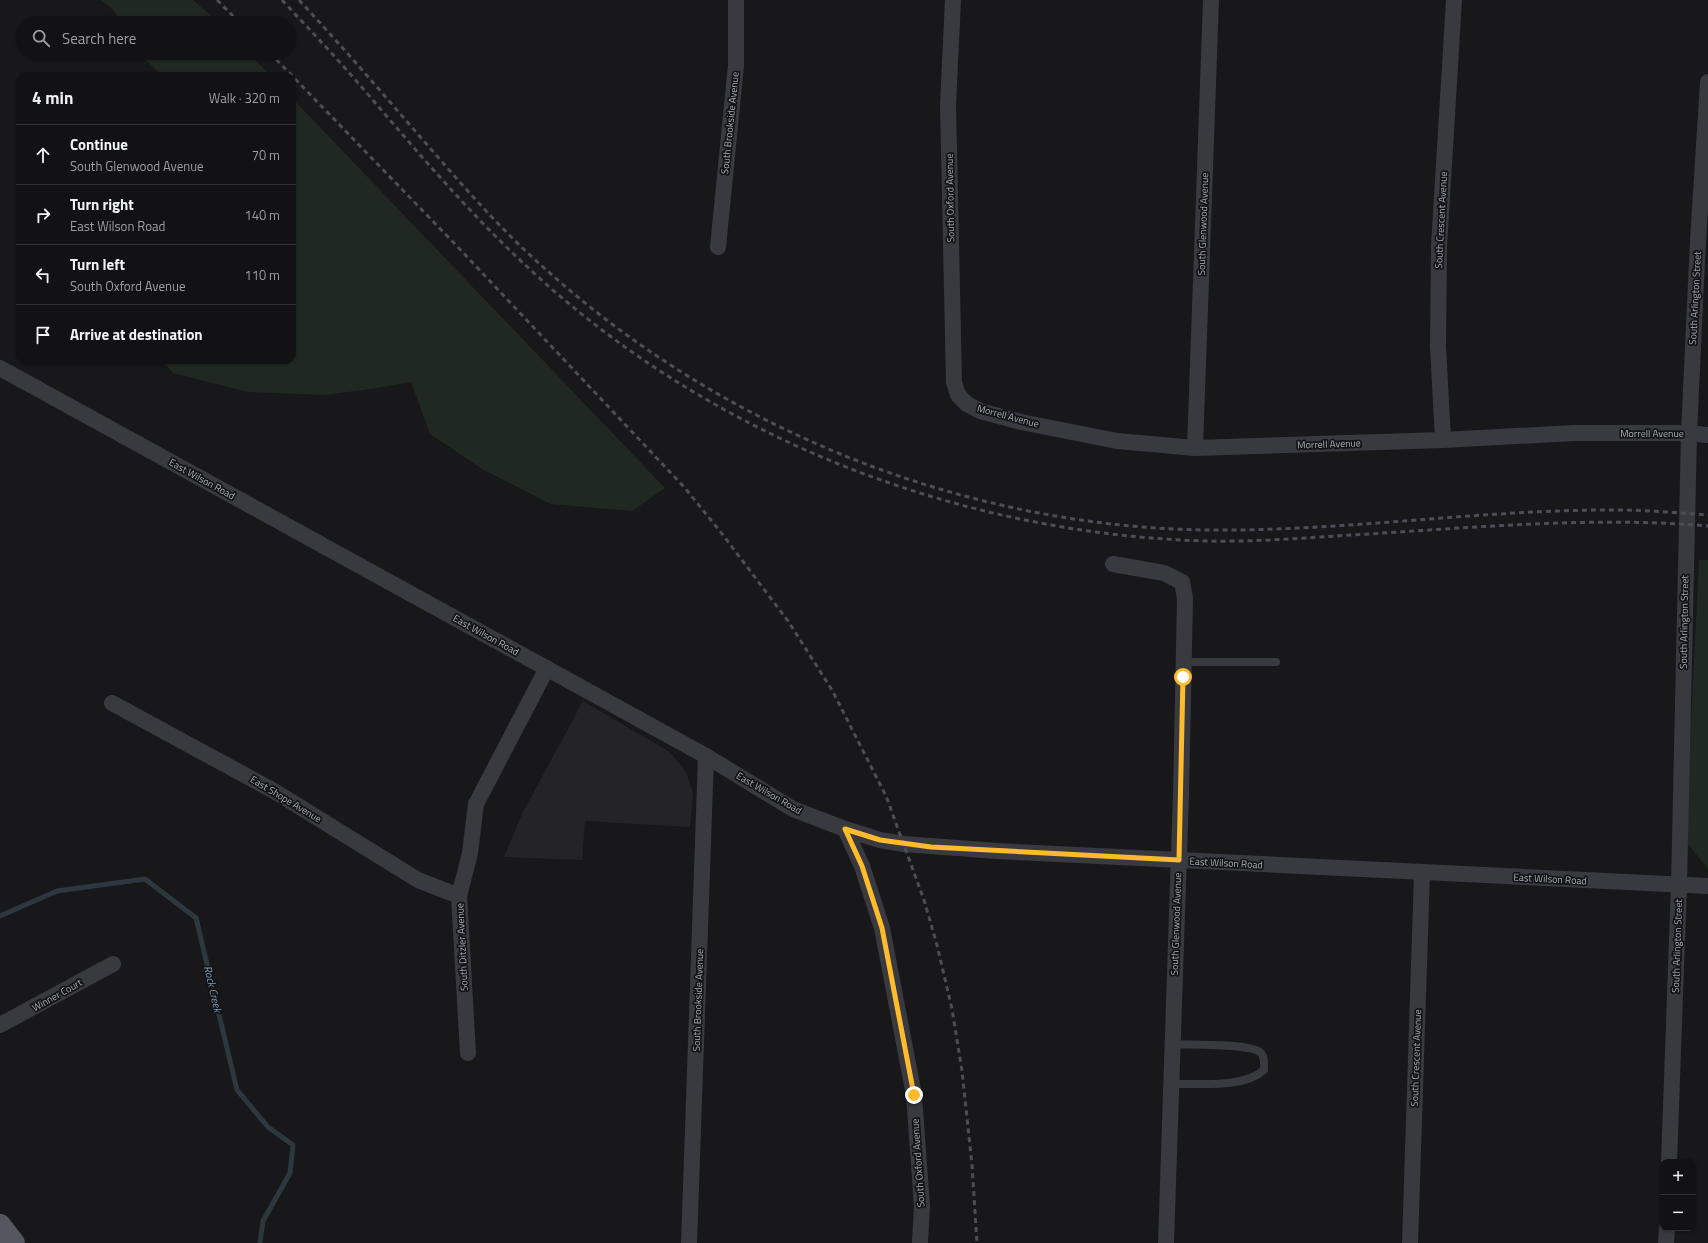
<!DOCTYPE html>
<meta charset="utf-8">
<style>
:root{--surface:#121214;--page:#1b1b1d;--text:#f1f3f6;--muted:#9c9ea0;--line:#313234}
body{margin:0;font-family:"Titillium Web",sans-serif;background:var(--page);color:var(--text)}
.controls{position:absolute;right:12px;bottom:12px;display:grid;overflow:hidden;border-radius:8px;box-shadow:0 1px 3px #0004}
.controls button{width:36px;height:36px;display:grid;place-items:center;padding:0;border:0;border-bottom:1px solid var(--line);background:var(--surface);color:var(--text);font:20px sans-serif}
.stop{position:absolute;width:12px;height:12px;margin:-9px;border:3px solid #ffbb2b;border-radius:50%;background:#fff}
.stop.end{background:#ffbb2b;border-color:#fff;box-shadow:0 1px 4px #0008}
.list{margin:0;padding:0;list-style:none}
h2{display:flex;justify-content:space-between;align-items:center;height:52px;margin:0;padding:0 16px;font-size:17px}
h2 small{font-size:13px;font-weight:400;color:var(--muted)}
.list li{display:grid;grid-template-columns:26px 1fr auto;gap:12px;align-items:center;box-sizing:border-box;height:60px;padding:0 16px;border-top:1px solid var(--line)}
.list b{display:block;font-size:15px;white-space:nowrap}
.list p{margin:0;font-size:13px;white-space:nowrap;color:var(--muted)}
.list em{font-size:13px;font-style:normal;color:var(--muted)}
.icon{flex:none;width:22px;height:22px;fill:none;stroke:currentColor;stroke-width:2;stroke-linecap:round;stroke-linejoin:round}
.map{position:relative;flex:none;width:1708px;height:1243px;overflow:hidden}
.search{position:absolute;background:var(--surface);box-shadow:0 1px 3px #0004;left:16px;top:16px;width:280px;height:44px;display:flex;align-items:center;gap:10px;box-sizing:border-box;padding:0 14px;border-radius:22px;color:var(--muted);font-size:15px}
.panel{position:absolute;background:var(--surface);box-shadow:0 1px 3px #0004;left:16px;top:72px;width:280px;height:292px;border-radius:12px}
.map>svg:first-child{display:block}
.built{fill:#242428}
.green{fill:#1f2921}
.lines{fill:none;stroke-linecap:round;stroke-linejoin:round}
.stream{stroke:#2d3740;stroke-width:5}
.service{stroke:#393a40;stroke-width:8}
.minor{stroke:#393a40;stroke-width:16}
.primary{stroke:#54575f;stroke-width:22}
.rail{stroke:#4c4e55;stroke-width:3;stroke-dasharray:5 4;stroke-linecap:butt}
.route{stroke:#ffbb2b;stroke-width:5}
.labels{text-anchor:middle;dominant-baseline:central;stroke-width:3.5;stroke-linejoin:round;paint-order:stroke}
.street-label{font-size:10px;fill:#a9afbb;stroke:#131315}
.water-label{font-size:11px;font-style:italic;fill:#7e9cb8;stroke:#131315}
</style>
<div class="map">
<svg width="1708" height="1243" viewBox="0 0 1708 1243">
<rect width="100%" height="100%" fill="#18181a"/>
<path class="built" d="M 583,701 L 670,752 L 686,772 L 693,793 L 690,827 L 585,821 L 582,860 L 504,857 L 523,812 Z"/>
<g class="green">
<path d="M 101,0 L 193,0 L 219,23 L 121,23 L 114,11 Z"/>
<path d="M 139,53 L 248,53 L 271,76 L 162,76 Z"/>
<path d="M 292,98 L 665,488 L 632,511 L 551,504 L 482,469 L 430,434 L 411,382 L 377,388 L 326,395 L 248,392 L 173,373 L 162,360 L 292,360 Z"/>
<path d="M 1699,560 L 1708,560 L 1708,869 L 1687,843 L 1687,803 Z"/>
</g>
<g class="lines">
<path class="stream" d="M 0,916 L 57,891 L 145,879 L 196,918 L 237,1090 L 268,1127 L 293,1145 L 290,1173 L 263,1221 L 260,1243"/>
<g class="service">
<path d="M 1183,662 L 1276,662"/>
<path d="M 1171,1084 C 1198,1083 1243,1089 1264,1070 C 1264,1064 1265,1056 1260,1052 C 1248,1043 1189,1045 1172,1044"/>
</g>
<g class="minor">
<path d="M 953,0 L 948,105 L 954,382 L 958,395 L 967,404 L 980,411 L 1021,422 L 1117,441 L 1195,448 L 1443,440 L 1574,433 L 1689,433 L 1708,435"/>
<path d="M 718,247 L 736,65 L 736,0"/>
<path d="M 0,368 L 706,756 L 793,809 L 845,829 L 880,840 L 904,844 L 997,851 L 1708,886"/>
<path d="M 1443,440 L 1438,346 L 1439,246 L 1454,0"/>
<path d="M 1195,448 L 1211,0"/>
<path d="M 1113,564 L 1164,573 L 1182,582 L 1185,598 L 1181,794 L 1166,1243"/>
<path d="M 112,703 L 274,791 L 418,880 L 459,896"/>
<path d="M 845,829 L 862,866 L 882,928 L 914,1095 L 922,1206 L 920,1243"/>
<path d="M 0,1025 L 113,964"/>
<path d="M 468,1053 L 459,896 L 470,853 L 476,804 L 547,668"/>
<path d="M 1669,1162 L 1679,885 L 1689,433 L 1698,240 L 1708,82"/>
<path d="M 689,1243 L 706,756"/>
<path d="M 1410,1243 L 1422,873"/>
<path d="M 1666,1243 L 1667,1228"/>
</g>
<path class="primary" d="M 0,1225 L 14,1243"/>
<g class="rail">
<path d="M 217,0 L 240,23"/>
<path d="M 282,0 C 308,28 334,55 359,84 C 415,149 471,216 535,274 C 716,440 961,534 1206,541 C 1255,542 1303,538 1352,535 C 1470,528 1590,516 1708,526"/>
<path d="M 299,0 C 339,43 377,87 416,132 C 456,178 496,225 542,266 C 721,429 962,526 1204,530 C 1343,532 1481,509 1620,510 C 1649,510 1679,513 1708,515"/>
<path d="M 270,53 L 454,243 L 685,488 L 723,535 L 788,621 L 832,690 L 886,796 L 924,900 L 937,945 L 952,1009 L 962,1071 L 972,1165 L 977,1243"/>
</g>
</g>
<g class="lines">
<path class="route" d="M 914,1095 L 882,928 L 862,866 L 845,829 L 880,840 L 931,847 L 1179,860 L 1183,677"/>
</g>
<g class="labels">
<g class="street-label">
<text transform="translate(730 123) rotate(-84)">South Brookside Avenue</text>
<text transform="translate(950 198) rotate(-91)">South Oxford Avenue</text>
<text transform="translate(1441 220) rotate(-87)">South Crescent Avenue</text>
<text transform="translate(1203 224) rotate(-88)">South Glenwood Avenue</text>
<text transform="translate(1695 298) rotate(-87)">South Arlington Street</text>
<text transform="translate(1008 416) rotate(15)">Morrell Avenue</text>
<text x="1652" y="433">Morrell Avenue</text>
<text transform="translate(1329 444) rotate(-2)">Morrell Avenue</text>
<text transform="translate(202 479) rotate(29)">East Wilson Road</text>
<text transform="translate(1684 622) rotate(-89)">South Arlington Street</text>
<text transform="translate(486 635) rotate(29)">East Wilson Road</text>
<text transform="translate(769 793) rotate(30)">East Wilson Road</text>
<text transform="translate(286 799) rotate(31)">East Shope Avenue</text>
<text transform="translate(1226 863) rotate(3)">East Wilson Road</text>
<text transform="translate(1550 879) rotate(3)">East Wilson Road</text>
<text transform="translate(1176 924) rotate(-88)">South Glenwood Avenue</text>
<text transform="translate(1677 946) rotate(-88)">South Arlington Street</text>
<text transform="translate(462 947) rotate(-93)">South Ditzler Avenue</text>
<text transform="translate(57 995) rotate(-29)">Winner Court</text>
<text transform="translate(698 1000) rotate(-88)">South Brookside Avenue</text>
<text transform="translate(1416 1058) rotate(-88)">South Crescent Avenue</text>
<text transform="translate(918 1163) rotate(-94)">South Oxford Avenue</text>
</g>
<g class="water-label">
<text transform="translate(213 989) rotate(77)">Rock Creek</text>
</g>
</g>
</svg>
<div class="controls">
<button>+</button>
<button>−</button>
</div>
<div class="stop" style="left:1183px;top:677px"></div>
<div class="stop end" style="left:914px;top:1095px"></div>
<div class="search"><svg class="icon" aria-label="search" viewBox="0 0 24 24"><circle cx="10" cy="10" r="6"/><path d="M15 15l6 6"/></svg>Search here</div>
<section class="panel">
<h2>4 min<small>Walk · 320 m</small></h2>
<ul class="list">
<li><svg class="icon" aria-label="ahead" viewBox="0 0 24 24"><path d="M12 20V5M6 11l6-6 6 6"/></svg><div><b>Continue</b><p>South Glenwood Avenue</p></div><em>70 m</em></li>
<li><svg class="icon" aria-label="right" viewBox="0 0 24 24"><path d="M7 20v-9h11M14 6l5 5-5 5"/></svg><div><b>Turn right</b><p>East Wilson Road</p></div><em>140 m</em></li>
<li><svg class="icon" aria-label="left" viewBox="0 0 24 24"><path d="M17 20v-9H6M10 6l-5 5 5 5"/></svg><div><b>Turn left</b><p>South Oxford Avenue</p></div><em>110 m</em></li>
<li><svg class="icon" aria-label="arrive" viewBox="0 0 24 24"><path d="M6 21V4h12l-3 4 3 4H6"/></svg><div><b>Arrive at destination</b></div></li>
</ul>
</section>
</div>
